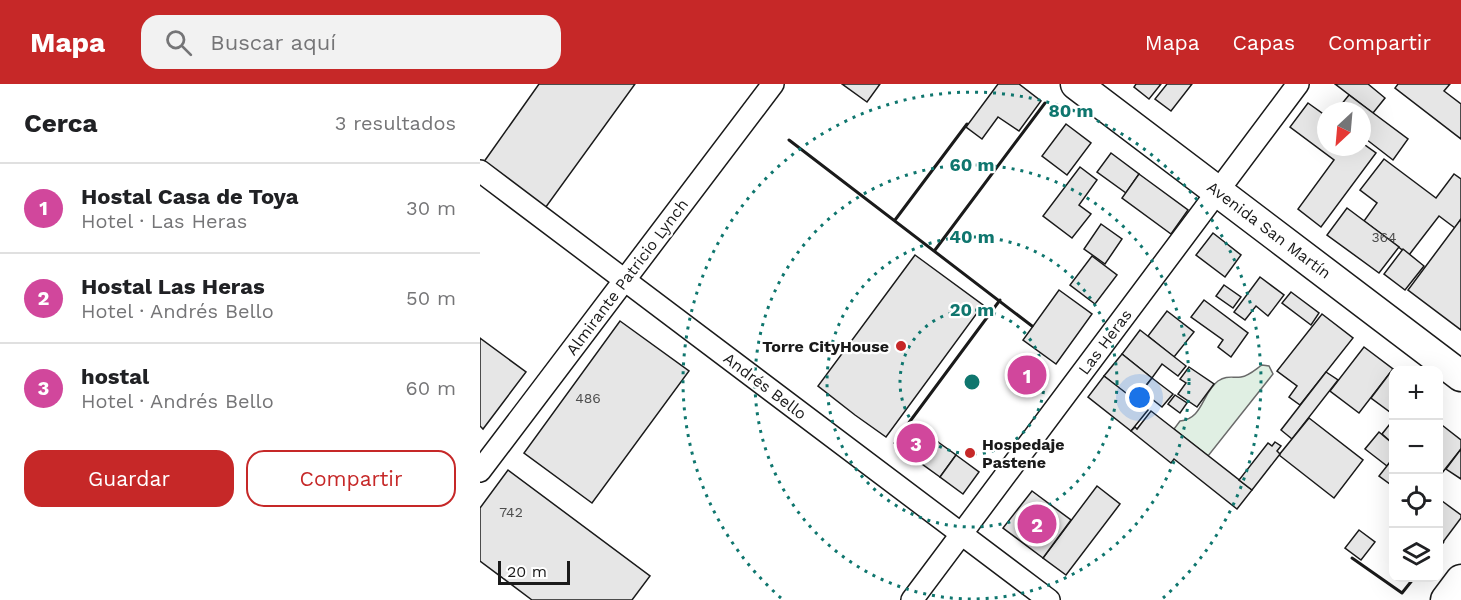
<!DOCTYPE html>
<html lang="es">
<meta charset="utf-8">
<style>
:root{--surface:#fff;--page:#f2f2f2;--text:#202124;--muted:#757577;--line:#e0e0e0;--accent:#c62828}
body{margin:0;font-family:"Work Sans",sans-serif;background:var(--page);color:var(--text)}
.controls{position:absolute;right:18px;bottom:18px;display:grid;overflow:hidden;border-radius:12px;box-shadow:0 6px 24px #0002}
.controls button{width:54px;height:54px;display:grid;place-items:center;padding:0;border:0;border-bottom:2px solid var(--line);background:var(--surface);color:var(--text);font:30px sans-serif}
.compass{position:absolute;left:837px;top:18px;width:54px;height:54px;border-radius:50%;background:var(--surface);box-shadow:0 6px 24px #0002;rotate:206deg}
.scale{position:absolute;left:18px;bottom:15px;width:72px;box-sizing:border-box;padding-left:6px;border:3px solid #1a1a1a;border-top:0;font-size:16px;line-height:21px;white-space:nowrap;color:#1a1a1a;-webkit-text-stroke:4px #fff;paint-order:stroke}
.you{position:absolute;left:660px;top:314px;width:21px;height:21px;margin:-15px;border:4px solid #fff;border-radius:50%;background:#1a73e8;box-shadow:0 0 0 9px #1a73e833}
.badge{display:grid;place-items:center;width:39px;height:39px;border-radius:50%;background:var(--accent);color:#fff;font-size:20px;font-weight:700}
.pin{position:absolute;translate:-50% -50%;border:3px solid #fff;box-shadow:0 2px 6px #0006}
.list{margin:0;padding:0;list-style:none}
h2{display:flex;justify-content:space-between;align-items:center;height:78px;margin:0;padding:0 24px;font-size:26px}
h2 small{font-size:20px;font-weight:400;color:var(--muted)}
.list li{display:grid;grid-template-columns:39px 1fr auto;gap:18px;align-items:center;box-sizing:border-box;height:90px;padding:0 24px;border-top:2px solid var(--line)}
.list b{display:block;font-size:22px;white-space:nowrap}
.list p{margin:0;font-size:20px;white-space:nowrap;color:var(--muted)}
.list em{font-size:20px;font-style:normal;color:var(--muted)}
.actions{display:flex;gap:12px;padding:18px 24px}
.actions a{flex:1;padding:14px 0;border:2px solid var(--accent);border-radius:18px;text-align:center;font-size:21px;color:var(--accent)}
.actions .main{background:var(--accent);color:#fff}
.icon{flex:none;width:33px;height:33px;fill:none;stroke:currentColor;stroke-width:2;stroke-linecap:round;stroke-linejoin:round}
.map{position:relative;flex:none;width:981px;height:516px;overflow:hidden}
header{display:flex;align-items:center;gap:36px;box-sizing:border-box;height:84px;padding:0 30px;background:var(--accent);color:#fff}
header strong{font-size:28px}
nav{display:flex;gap:33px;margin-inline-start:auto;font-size:21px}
.search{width:420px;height:54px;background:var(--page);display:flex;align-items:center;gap:15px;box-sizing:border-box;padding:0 21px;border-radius:18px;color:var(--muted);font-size:22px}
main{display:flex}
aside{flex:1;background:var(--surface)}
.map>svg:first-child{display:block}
.green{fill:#e0efe3;stroke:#6a6a6a;stroke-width:1.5}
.building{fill:#e6e6e6;stroke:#1a1a1a;stroke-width:1.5}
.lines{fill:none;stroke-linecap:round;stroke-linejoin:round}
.street-casing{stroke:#1a1a1a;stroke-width:24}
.secondary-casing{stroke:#1a1a1a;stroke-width:33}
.street{stroke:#fff;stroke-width:21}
.secondary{stroke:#fff;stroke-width:30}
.wall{stroke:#1a1a1a;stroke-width:3}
.ring{fill:none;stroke:#0f766e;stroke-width:3;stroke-dasharray:3 6}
.poi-dot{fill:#c62828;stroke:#fff;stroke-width:2}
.labels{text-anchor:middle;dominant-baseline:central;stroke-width:4.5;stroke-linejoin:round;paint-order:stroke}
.number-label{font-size:14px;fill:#4d4d4d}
.street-label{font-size:16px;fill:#1a1a1a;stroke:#fff}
.poi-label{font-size:16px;font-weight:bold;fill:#1a1a1a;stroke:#fff;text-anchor:end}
.centre{fill:#0f766e;stroke:#fff;stroke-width:3}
.ring-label{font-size:18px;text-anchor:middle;font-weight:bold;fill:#0f766e;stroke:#fff;stroke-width:4.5;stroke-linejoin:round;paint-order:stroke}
</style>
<header>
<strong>Mapa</strong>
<div class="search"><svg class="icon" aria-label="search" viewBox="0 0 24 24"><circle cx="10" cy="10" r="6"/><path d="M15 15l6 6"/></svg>Buscar aquí</div>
<nav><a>Mapa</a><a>Capas</a><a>Compartir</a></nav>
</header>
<main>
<aside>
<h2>Cerca<small>3 resultados</small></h2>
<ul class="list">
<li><span class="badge" style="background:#d1479c">1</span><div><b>Hostal Casa de Toya</b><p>Hotel · Las Heras</p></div><em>30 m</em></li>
<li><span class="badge" style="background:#d1479c">2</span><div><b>Hostal Las Heras</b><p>Hotel · Andrés Bello</p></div><em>50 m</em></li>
<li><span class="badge" style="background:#d1479c">3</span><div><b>hostal</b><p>Hotel · Andrés Bello</p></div><em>60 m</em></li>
</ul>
<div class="actions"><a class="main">Guardar</a><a>Compartir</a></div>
</aside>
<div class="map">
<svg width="981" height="516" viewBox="0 0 981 516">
<rect width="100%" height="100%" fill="#fff"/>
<path class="green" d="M 782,281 L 789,282 L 793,290 L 728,372 L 694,345 L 700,337 C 723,335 722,309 738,297 C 747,291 752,294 761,293 C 769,292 776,285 782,281 Z"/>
<g class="building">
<path d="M 59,0 L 155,0 L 63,127 L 1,82 Z"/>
<path d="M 362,0 L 400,0 L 387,18 Z"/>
<path d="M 518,0 L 539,0 L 561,17 L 539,47 L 518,33 L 502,55 L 486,43 Z"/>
<path d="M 656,0 L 681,0 L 669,15 L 654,3 Z"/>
<path d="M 687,0 L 712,0 L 691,27 L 675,15 Z"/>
<path d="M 855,0 L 888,0 L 905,14 L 893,29 Z"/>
<path d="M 918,0 L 970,0 L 964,7 L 981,20 L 981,55 L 915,4 Z"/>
<path d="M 869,11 L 928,55 L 913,76 L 882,52 L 882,27 L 856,27 Z"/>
<path d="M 828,19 L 846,32 L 846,63 L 882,63 L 882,59 L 896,69 L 841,143 L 818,125 L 854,76 L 810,43 Z"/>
<path d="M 586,40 L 611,59 L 587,91 L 562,72 Z"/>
<path d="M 631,69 L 659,90 L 646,109 L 617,88 Z"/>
<path d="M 904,75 L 956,114 L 974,90 L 981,95 L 981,135 L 975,144 L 959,132 L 929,171 L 884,137 L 897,119 L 880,106 Z"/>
<path d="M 600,83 L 617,96 L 599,121 L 611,130 L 592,154 L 563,132 Z"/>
<path d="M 659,90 L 708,126 L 691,150 L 642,114 Z"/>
<path d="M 867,124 L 919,163 L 899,189 L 847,151 Z"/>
<path d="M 981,135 L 981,246 L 928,206 Z"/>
<path d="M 621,140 L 642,155 L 625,180 L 604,165 Z"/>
<path d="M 733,149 L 761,171 L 745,193 L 716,171 Z"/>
<path d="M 923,165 L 944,182 L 925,206 L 904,190 Z"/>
<path d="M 435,171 L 503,221 L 406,353 L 375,331 L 338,302 Z"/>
<path d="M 612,172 L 637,191 L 615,220 L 590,201 Z"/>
<path d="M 780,193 L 804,211 L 788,232 L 776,222 L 765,236 L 754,228 Z"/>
<path d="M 744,201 L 761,213 L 753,224 L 736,212 Z"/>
<path d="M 579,206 L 612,230 L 576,280 L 543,256 Z"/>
<path d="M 811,208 L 839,229 L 831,241 L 802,219 Z"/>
<path d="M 724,216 L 768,249 L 751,273 L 738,263 L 743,256 L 711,233 Z"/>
<path d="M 687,227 L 714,248 L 694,273 L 668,252 Z"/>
<path d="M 842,230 L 873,254 L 820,321 L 809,313 L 817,302 L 797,287 Z"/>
<path d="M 140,237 L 209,287 L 112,419 L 44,369 Z"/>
<path d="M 660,246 L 706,282 L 698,292 L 682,280 L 672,294 L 642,270 Z"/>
<path d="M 0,254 L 46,288 L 3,345 L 0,342 Z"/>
<path d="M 884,263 L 913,285 L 879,329 L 850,307 Z"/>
<path d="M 642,270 L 672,294 L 654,316 L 624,292 Z"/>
<path d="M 709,283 L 734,300 L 717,323 L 698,310 L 706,299 L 700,295 Z"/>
<path d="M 913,285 L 915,286 L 914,331 L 891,314 Z"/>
<path d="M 846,288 L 858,296 L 812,355 L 801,346 Z"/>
<path d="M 624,292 L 668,326 L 651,347 L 608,313 Z"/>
<path d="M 672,294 L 693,310 L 682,323 L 662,307 Z"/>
<path d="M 695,311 L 707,319 L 700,329 L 688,320 Z"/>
<path d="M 671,327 L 772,406 L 757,425 L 694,375 L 691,379 L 651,347 L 655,343 L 657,345 Z"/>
<path d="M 829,334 L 883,376 L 854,414 L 799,371 Z"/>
<path d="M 914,335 L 914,352 L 910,357 L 902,350 Z"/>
<path d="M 430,338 L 458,358 L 442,380 L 414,359 Z"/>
<path d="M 958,338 L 981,356 L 981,365 L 958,394 Z"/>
<path d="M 899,348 L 912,359 L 914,357 L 914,373 L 907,382 L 885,365 Z"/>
<path d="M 458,358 L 476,371 L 460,393 L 442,380 Z"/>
<path d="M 795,358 L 801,362 L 797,367 L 800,370 L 772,406 L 759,396 L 788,359 L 792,362 Z"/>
<path d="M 981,365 L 981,395 L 966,385 Z"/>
<path d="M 476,371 L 499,388 L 483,410 L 460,393 Z"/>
<path d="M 914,373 L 914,403 L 899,392 Z"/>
<path d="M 28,386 L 170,492 L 152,516 L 52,516 L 0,477 L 0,424 Z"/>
<path d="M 617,402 L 640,420 L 586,491 L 563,474 Z"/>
<path d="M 552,407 L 591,436 L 563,474 L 523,444 Z"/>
<path d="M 958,414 L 981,431 L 981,434 L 963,458 L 958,455 Z"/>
<path d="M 879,446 L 895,458 L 881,476 L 865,464 Z"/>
</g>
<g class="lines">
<g class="street-casing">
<g id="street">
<path d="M 0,87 L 569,516"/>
<path d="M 0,387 L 293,0"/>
<path d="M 432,516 L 818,0"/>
</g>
</g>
<g class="secondary-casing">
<g id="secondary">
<path d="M 596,0 L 981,292"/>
<path d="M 966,516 L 981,496"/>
</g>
</g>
<use href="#street" class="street"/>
<use href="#secondary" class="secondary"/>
<g class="wall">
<path d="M 309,56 L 552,242"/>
<path d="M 415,136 L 487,40"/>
<path d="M 455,166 L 565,19"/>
<path d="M 428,340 L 520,216"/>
<path d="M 958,463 L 963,458"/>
<path d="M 872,474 L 922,509 L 934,494"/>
</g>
</g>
<g class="ring">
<circle cx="492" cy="298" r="72"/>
<circle cx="492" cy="298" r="145"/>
<circle cx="492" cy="298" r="217"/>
<path d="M301 514A289 289 0 1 1 683 514"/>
</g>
<g class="poi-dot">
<circle cx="421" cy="262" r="6"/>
<circle cx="490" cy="369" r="6"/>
</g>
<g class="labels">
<g class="number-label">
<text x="904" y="153">364</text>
<text x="108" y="314">486</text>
<text x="31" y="428">742</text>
</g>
<g class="street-label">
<text transform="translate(789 146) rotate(37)">Avenida San Martín</text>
<text transform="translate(147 193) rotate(-53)">Almirante Patricio Lynch</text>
<text transform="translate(625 258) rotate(-53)">Las Heras</text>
<text transform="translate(285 302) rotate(37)">Andrés Bello</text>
</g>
<g class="poi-label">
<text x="409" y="262">Torre CityHouse</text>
<text x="502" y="360" text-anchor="start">Hospedaje<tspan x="502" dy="18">Pastene</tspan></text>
</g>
</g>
<circle cx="492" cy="298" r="9" class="centre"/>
<g class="ring-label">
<text x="591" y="33">80 m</text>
<text x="492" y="87">60 m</text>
<text x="492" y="159">40 m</text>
<text x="492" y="232">20 m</text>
</g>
</svg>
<div class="controls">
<button>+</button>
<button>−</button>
<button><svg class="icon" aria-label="locate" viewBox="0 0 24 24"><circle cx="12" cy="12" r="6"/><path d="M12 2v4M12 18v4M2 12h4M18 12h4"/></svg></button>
<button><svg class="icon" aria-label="layers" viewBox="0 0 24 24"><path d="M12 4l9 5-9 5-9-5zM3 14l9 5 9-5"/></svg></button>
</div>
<svg class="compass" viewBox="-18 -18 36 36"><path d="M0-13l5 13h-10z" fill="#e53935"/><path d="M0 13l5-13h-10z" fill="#757577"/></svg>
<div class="scale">20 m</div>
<div class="you"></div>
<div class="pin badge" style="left:547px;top:291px;background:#d1479c">1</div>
<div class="pin badge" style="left:557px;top:440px;background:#d1479c">2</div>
<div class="pin badge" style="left:436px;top:359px;background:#d1479c">3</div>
</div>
</main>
